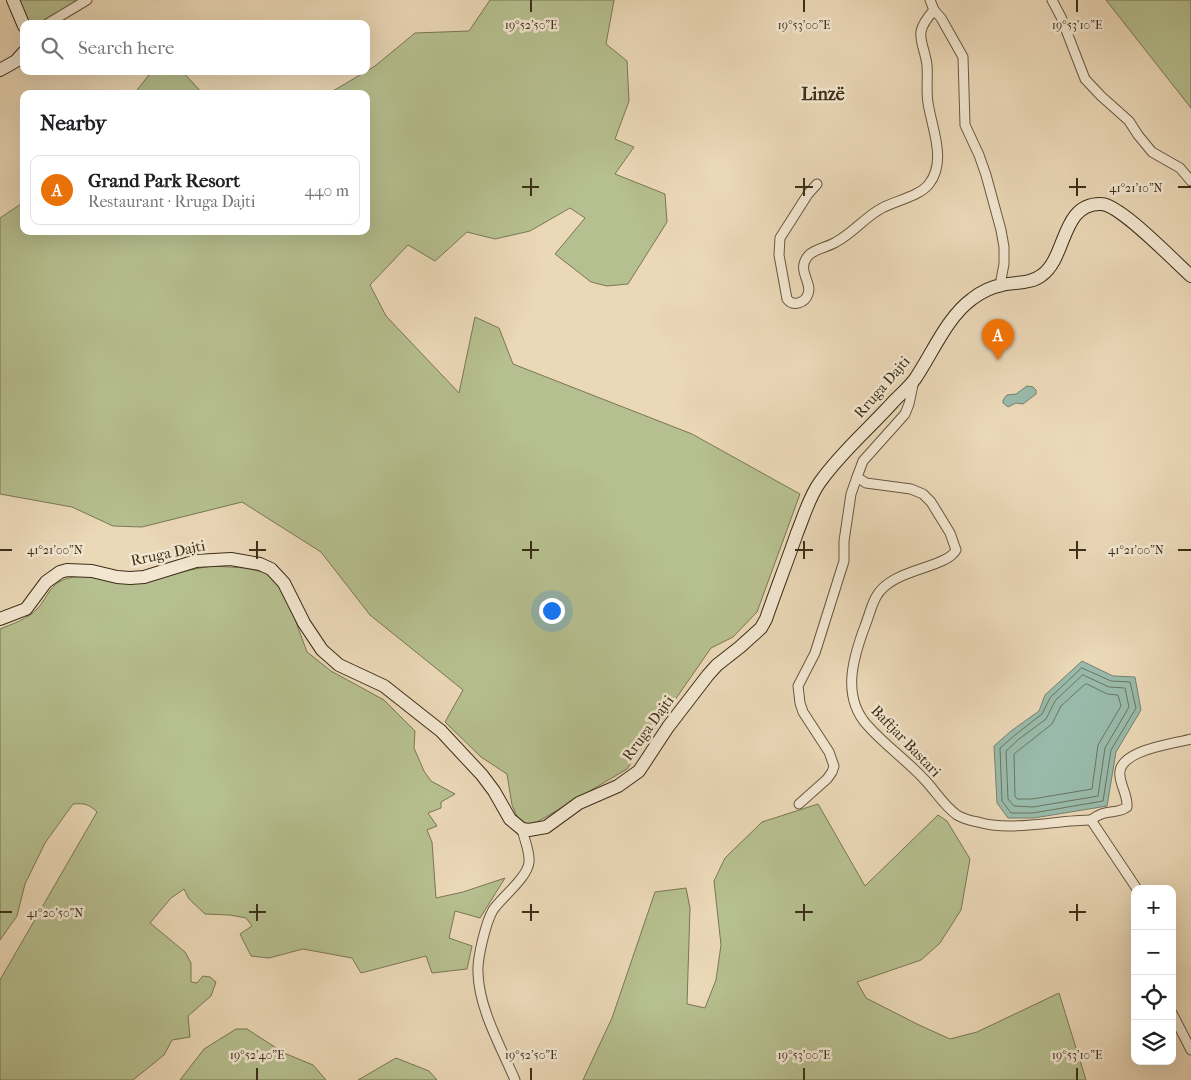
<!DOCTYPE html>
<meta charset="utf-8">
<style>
:root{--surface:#fff;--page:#f6f6f6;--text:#202124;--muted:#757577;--line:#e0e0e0;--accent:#1a73e8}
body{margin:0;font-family:"IM FELL French Canon",serif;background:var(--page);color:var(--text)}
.controls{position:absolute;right:15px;bottom:15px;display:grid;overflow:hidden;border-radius:10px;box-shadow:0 5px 20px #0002}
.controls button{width:45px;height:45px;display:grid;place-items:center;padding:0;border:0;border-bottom:1px solid var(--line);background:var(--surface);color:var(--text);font:25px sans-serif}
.you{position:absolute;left:551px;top:610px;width:18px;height:18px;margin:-12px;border:4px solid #fff;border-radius:50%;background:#1a73e8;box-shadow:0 0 0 8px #1a73e833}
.badge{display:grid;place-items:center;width:32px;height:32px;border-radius:50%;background:var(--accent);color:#fff;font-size:16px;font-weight:700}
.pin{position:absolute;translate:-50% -41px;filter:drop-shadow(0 1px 2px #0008)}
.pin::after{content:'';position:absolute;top:26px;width:18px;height:15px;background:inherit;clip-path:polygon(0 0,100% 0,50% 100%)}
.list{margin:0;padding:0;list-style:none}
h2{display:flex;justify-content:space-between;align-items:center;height:65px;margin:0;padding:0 20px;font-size:21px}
h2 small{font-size:16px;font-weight:400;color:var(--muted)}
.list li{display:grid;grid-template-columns:32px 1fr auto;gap:15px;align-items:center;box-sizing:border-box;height:70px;margin:0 10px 10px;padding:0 10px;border:1px solid var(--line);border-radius:10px}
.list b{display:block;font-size:19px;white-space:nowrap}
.list p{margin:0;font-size:16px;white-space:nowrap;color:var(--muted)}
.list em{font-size:16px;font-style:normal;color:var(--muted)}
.icon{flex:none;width:28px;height:28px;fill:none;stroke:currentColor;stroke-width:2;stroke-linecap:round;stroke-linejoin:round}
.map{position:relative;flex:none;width:1191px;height:1080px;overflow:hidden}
.search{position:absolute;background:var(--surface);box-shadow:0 5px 20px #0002;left:20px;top:20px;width:350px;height:55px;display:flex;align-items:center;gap:12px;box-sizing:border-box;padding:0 18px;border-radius:10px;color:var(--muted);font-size:19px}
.panel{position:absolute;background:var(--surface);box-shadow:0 5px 20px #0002;left:20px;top:90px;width:350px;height:145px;border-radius:10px}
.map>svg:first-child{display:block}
.green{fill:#b6bf8f;stroke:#7a7654}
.water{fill:#99baaa;stroke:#748270}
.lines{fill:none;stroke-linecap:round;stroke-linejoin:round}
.shore{stroke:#6b7461;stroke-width:1}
.street-casing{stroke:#685840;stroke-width:11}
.secondary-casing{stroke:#3d2e18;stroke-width:14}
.street{stroke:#f2e6d0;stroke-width:9}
.secondary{stroke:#f2e6d0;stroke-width:12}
.ticks{fill:none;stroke:#3d2e18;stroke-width:2}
.labels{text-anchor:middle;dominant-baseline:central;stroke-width:5;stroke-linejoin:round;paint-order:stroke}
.street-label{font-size:15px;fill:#3d2e18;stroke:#f2e6d0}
.quarter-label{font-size:18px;font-weight:bold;fill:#3d2e18;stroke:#f2e6d0}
.ticks-label{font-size:12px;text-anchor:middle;fill:#3d2e18;stroke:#f2e6d0;stroke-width:5;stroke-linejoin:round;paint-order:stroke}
</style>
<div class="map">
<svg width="1191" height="1080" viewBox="0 0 1191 1080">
<rect width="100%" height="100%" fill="#ebd8b7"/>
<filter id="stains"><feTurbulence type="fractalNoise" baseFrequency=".004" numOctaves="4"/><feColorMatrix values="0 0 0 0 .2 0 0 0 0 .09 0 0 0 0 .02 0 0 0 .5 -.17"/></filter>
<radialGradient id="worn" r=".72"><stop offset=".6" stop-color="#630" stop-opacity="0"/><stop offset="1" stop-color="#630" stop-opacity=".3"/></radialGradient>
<g class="green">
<path d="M 18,0 L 89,0 L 46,24 L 28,24 Z"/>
<path d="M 490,0 L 614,0 L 606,44 L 627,61 L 629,101 L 615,139 L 634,147 L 615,174 L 665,194 L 667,222 L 628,284 L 607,286 L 591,282 L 555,254 L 585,218 L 570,208 L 530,231 L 495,239 L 467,232 L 435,261 L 408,245 L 370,285 L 386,316 L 459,393 L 475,317 L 499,328 L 513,364 L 692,434 L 800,494 L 757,612 L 733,637 L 711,648 L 627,769 L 539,821 L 529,824 L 519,821 L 512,805 L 507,774 L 481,757 L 445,722 L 463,690 L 370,615 L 321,552 L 242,502 L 142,527 L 113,526 L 72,507 L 0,494 L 0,218 L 24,202 L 24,231 L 366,231 L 366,94 L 328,94 L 375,66 L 415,33 L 469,31 Z"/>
<path d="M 1106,0 L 1191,0 L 1191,108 Z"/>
<path d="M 152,71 L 182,71 L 203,94 L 134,94 Z"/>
<path d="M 214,566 L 245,568 L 263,572 L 274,578 L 286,595 L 307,652 L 331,671 L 384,700 L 415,731 L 414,748 L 424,771 L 431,781 L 455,794 L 441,802 L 441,808 L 428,813 L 437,826 L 427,830 L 432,842 L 436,898 L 463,892 L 505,878 L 480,918 L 455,911 L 449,938 L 472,946 L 467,969 L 432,973 L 426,956 L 361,973 L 352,958 L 303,949 L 269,958 L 251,956 L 240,934 L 252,926 L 246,918 L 230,915 L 205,914 L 189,899 L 184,889 L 171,898 L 150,923 L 185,952 L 191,963 L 191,982 L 197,983 L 203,976 L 210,977 L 216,982 L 211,996 L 188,1016 L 190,1037 L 172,1040 L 164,1055 L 133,1080 L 0,1080 L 0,980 L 97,812 C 89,804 84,803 73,804 L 45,843 L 25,884 L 17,916 L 0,940 L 0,629 C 12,624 28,619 37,609 C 45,601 49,588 59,582 C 78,571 99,580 119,581 C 150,583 183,569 214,566 Z"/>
<path d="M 818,804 L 865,886 L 938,815 L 947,821 L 970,859 L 961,910 L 940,943 L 921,960 L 857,982 L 866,998 L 919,1025 L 950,1039 L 977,1032 L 1059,993 L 1086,1080 L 583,1080 L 612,1018 L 655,892 L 686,888 L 690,908 L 687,1004 L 705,1008 L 716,980 L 721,945 L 714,881 L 725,858 L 762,822 Z"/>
<path d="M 236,1029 L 247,1029 L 284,1053 L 313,1065 L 326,1080 L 180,1080 L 204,1049 Z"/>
<path d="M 396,1058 L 429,1071 L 437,1080 L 358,1080 Z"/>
</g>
<g class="water">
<path d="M 1027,386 L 1033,387 L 1036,390 L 1036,394 L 1023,404 L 1016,403 L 1008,407 L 1003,403 L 1003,400 L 1007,395 L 1016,394 Z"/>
<path d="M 1082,661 L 1113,676 L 1135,677 L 1141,710 L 1116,752 L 1107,806 L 1034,818 L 1008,818 L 997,803 L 994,746 L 1011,731 L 1039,711 L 1045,695 Z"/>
</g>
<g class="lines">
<g class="shore">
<path d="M 1082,668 L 1111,681 L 1130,682 L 1136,708 L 1111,750 L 1103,801 L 1033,813 L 1011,813 L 1002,801 L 1000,748 L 1015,735 L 1042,714 L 1050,698 Z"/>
<path d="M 1083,675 L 1109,687 L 1125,688 L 1129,707 L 1105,748 L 1098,796 L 1033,807 L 1014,806 L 1008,799 L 1006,751 L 1019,739 L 1046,719 L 1055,701 Z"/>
<path d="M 1087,684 L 1107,694 L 1118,695 L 1121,706 L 1098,745 L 1092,789 L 1032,799 L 1017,799 L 1015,796 L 1014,754 L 1052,724 L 1061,706 L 1084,685 Z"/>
</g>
<g class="street-casing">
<g id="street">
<path d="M 930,0 L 934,10 L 941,18 L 963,57 L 965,125 L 979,155 L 986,175 L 1001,230 L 1004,247 L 1004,264 L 1000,285"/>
<path d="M 1052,0 L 1061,17 L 1085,79 L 1101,96 L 1129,121 L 1138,135 L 1152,152 L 1180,168 L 1191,181"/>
<path d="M 47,24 L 87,0"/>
<path d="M 817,184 L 808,194 L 780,238 L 779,255 L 787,299 C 793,307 805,303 808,294 C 813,282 795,270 809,255 C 815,249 828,247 836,242 C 853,233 865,217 882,208 C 895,201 920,196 929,184 C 947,161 932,129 928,103 C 926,91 928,78 927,65 C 923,38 912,35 934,10"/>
<path d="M 914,380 L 909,404 L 905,414 L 863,461 L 857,477 L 866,483 L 911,489 L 923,494 L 931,502 L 950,533 L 956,550 C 946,569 891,568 876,597 C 871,606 869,616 865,626 C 853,658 841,697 868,726 C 885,745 906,760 923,778 C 935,790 943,805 957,815 C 962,818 972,821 978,822 C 1010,832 1057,820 1091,820"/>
<path d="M 799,804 L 827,779 L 832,772 L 834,766 L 829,752 L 803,712 L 800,703 L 798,686 L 815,653 L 844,561 L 844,541 L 851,494 L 857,477"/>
<path d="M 1091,820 C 1105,808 1117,815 1127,807 C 1128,796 1121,787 1120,776 C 1116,750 1173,744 1191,739"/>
<path d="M 1091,820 L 1137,889"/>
<path d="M 1172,1013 L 1191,1050"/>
<path d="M 515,1080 C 501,1047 479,1009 478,973 C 477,958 486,922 493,910 C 502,897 528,877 529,862 C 530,851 524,839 522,829"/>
</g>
</g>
<g class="secondary-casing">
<g id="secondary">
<path d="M 13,0 L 24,26"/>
<path d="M 0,70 L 16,61 L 24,52"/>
<path d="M 0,619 L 26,609 L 46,582 L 60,572 L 67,570 L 92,571 L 117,577 L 130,578 L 144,577 L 196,561 L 231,559 L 260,564 L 271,569 L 284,583 L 304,623 L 322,650 L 339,665 L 384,686 L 441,731 L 482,775 L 494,791 L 510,819 L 522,829 L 529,830 L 546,827 L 579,803 L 618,786 L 639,771 L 668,727 L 708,675 L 717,665 L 740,647 L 761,628 L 766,619 C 776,590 787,562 797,533 C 804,516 809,497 820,482 C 841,452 870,428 894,401 C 901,394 909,387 915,379 C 932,354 947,317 972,299 C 981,292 991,287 1002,285 C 1015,282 1031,284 1042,275 C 1067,257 1061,203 1101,204 C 1120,204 1174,261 1191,276"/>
</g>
</g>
<use href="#street" class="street"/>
<use href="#secondary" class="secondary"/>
</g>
<path class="ticks" d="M 531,0 L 531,12M 804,0 L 804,12M 1077,0 L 1077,12M 531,178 L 531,196M 804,178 L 804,196M 1077,178 L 1077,196M 522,187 L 539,187M 795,187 L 813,187M 1069,187 L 1086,187M 1178,187 L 1191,187M 257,541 L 257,559M 531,541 L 531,559M 804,541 L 804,559M 1077,541 L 1077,559M 0,550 L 12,550M 249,550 L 266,550M 522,550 L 539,550M 795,550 L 813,550M 1069,550 L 1086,550M 1178,550 L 1191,550M 257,904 L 257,921M 531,904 L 531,921M 804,904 L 804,921M 1077,904 L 1077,921M 0,912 L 12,912M 249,912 L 266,912M 522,912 L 539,912M 795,912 L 813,912M 1069,912 L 1086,912M 257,1068 L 257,1080M 531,1068 L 531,1080M 804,1068 L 804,1080M 1077,1068 L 1077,1080"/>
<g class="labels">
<g class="street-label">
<text transform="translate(882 387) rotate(-49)">Rruga Dajti</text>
<text transform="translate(168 553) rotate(-12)">Rruga Dajti</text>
<text transform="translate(648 728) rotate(-54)">Rruga Dajti</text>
<text transform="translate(906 741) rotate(46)">Baftjar Bastari</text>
</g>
<g class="quarter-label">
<text x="823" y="94">Linzë</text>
</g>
</g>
<g class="ticks-label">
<text x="531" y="29">19°52'50"E</text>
<text x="804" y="29">19°53'00"E</text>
<text x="1077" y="29">19°53'10"E</text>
<text x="1136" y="192">41°21'10"N</text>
<text x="55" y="554">41°21'00"N</text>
<text x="1136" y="554">41°21'00"N</text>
<text x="55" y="917">41°20'50"N</text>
<text x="257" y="1059">19°52'40"E</text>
<text x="531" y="1059">19°52'50"E</text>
<text x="804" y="1059">19°53'00"E</text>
<text x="1077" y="1059">19°53'10"E</text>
</g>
<rect width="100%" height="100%" filter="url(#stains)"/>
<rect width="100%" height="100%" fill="url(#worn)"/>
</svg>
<div class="controls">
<button>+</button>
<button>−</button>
<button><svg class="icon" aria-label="locate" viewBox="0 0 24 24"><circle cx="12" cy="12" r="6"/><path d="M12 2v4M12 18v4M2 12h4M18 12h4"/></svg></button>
<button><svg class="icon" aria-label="layers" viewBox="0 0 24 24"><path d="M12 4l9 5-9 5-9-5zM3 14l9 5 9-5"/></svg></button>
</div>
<div class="you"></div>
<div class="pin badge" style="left:998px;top:360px;background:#e8710a">A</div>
<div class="search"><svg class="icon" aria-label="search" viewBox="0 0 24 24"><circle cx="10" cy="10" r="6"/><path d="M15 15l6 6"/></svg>Search here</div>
<section class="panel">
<h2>Nearby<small></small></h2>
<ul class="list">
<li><span class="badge" style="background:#e8710a">A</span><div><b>Grand Park Resort</b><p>Restaurant · Rruga Dajti</p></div><em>440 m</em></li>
</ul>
</section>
</div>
